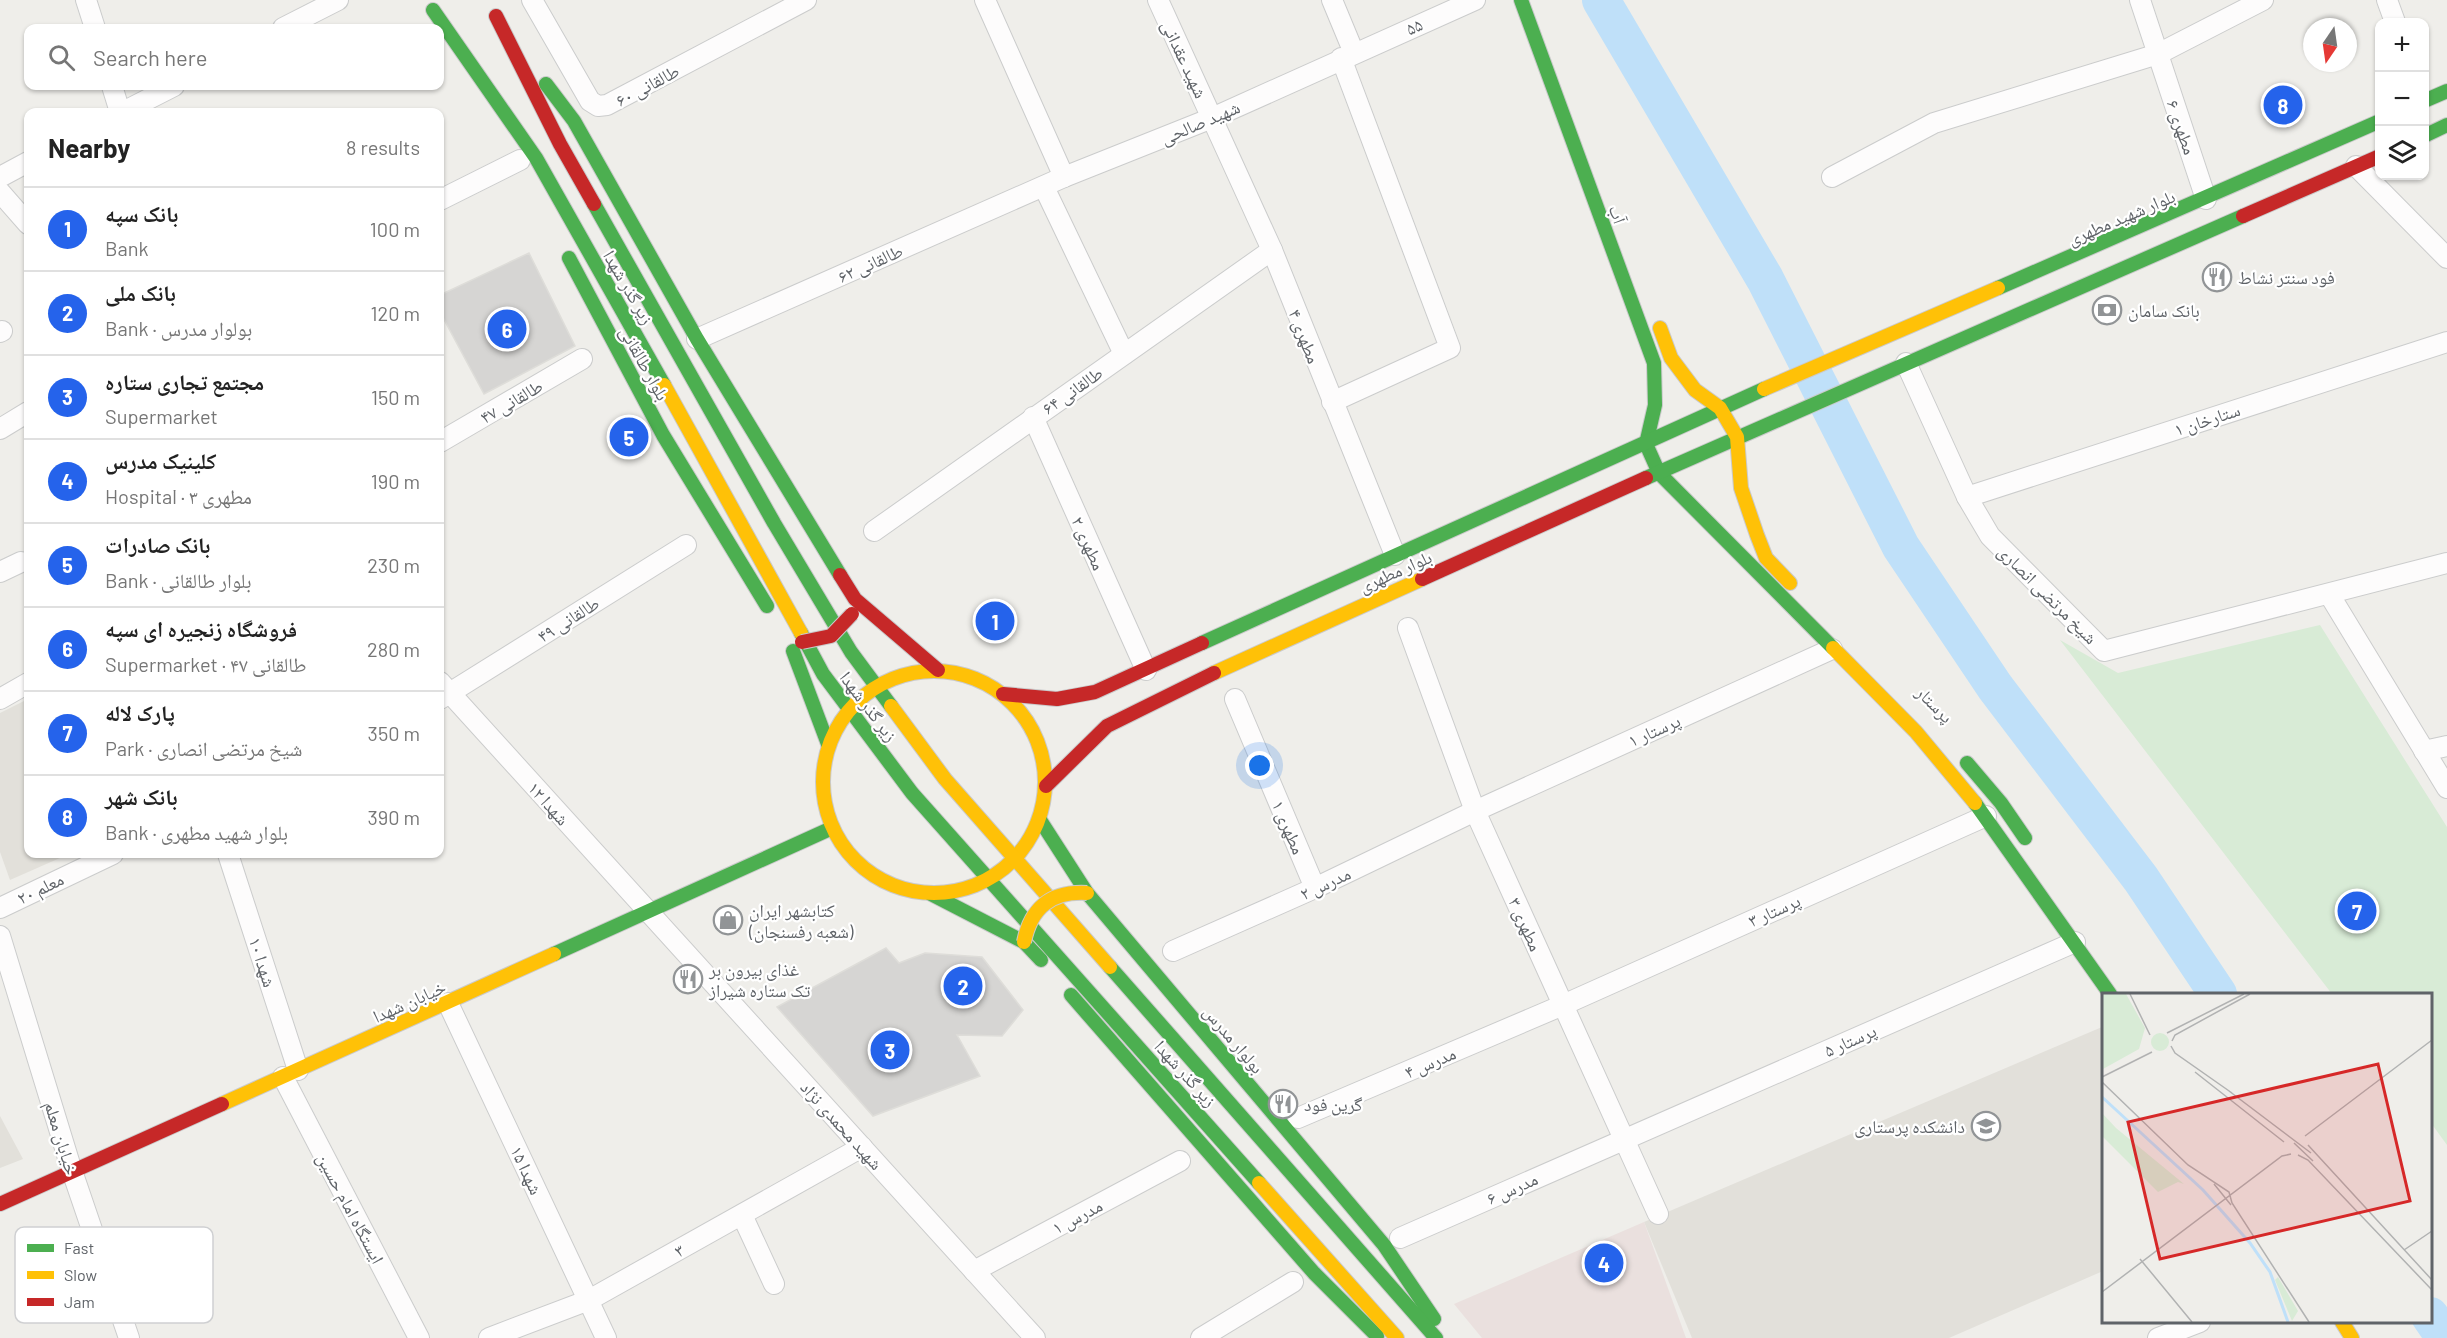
<!DOCTYPE html>
<meta charset="utf-8">
<style>
:root{--surface:#fff;--page:#f6f6f6;--text:#222;--muted:#767676;--line:#e0e0e0;--accent:#2563eb}
body{margin:0;font-family:Barlow,"Noto Naskh Arabic",sans-serif;background:var(--page);color:var(--text)}
.controls{position:absolute;right:18px;top:18px;display:grid;overflow:hidden;border-radius:12px;box-shadow:0 2px 4px #0004}
.controls button{width:54px;height:54px;display:grid;place-items:center;padding:0;border:0;border-bottom:2px solid var(--line);background:var(--surface);color:var(--text);font:30px sans-serif}
.compass{position:absolute;left:2303px;top:18px;width:54px;height:54px;border-radius:50%;background:var(--surface);box-shadow:0 2px 4px #0004;rotate:193deg}
.you{position:absolute;left:1260px;top:766px;width:21px;height:21px;margin:-15px;border:4px solid #fff;border-radius:50%;background:#1a73e8;box-shadow:0 0 0 9px #1a73e833}
.badge{display:grid;place-items:center;width:39px;height:39px;border-radius:50%;background:var(--accent);color:#fff;font-size:20px;font-weight:700}
.pin{position:absolute;translate:-50% -50%;border:3px solid #fff;box-shadow:0 2px 6px #0006}
.list{margin:0;padding:0;list-style:none}
h2{display:flex;justify-content:space-between;align-items:center;height:78px;margin:0;padding:0 24px;font-size:26px}
h2 small{font-size:20px;font-weight:400;color:var(--muted)}
.list li{display:grid;grid-template-columns:39px 1fr auto;gap:18px;align-items:center;box-sizing:border-box;height:84px;padding:0 24px;border-top:2px solid var(--line)}
.list b{display:block;font-size:22px;white-space:nowrap}
.list p{margin:0;font-size:20px;white-space:nowrap;color:var(--muted)}
.list em{font-size:20px;font-style:normal;color:var(--muted)}
.icon{flex:none;width:33px;height:33px;fill:none;stroke:currentColor;stroke-width:2;stroke-linecap:round;stroke-linejoin:round}
.map{position:relative;flex:none;width:2447px;height:1338px;overflow:hidden}
.search{position:absolute;background:var(--surface);box-shadow:0 2px 4px #0004;left:24px;top:24px;width:420px;height:66px;display:flex;align-items:center;gap:15px;box-sizing:border-box;padding:0 21px;border-radius:12px;color:var(--muted);font-size:22px}
.panel{position:absolute;background:var(--surface);box-shadow:0 2px 4px #0004;left:24px;top:108px;width:420px;height:750px;border-radius:12px}
.map>svg:first-child{display:block}
.education{fill:#e2e0da}
.medical{fill:#eae0de}
.green{fill:#d8ebd6}
.lines{fill:none;stroke-linecap:round;stroke-linejoin:round}
.river{stroke:#bfe0f9;stroke-width:38}
.building{fill:#d6d5d3;stroke:#deddd9;stroke-width:1.5}
.street-casing{stroke:#cbcccc;stroke-width:22}
.fast-casing{stroke:#cacacb;stroke-width:16}
.slow-casing{stroke:#cacacb;stroke-width:16}
.jam-casing{stroke:#cacacb;stroke-width:16}
.street{stroke:#fdfcfc;stroke-width:20}
.fast{stroke:#4caf50;stroke-width:14}
.slow{stroke:#ffc107;stroke-width:14}
.jam{stroke:#c62828;stroke-width:14}
.slow-bridge-casing{stroke:#cacacb;stroke-width:16;stroke-linecap:butt}
.jam-bridge-casing{stroke:#cacacb;stroke-width:16;stroke-linecap:butt}
.slow-bridge{stroke:#ffc107;stroke-width:14}
.jam-bridge{stroke:#c62828;stroke-width:14}
.labels{text-anchor:middle;dominant-baseline:central;stroke-width:4.5;stroke-linejoin:round;paint-order:stroke}
.street-label{font-size:18px;fill:#5f6368;stroke:#fff}
.poi-label{font-size:18px;fill:#5f6368;stroke:#fff;text-anchor:start}
.inset-river{fill:none;stroke:#bfe0f9;stroke-width:3}
.inset-road{fill:none;stroke:#b1b2b2;stroke-width:1.5}
.view{fill:#d62828;fill-opacity:0.15;stroke:#d62828;stroke-width:3}
.inset-edge{fill:none;stroke:#5f6368;stroke-width:3}
.key{fill:#fff;stroke:#cfd0d2;stroke-width:1.5}
.key-label{font-size:16px;fill:#5f6368}
</style>
<div class="map">
<svg width="2447" height="1338" viewBox="0 0 2447 1338">
<rect width="100%" height="100%" fill="#efeeea"/>
<g class="education">
<path d="M 28,699 L 28,854 L 69,854 L 10,880 L 0,852 L 0,713 Z"/>
<path d="M 2102,1027 L 2103,1271 L 1949,1338 L 1692,1338 L 1644,1222 Z"/>
<path d="M 0,1116 L 23,1159 L 0,1168 Z"/>
</g>
<path class="medical" d="M 1644,1222 L 1686,1338 L 1482,1338 L 1454,1304 Z"/>
<path class="green" d="M 2320,625 L 2447,827 L 2447,1145 L 2431,1123 L 2430,994 L 2332,994 L 2060,640 L 2118,673 Z"/>
<g class="lines">
<g class="river">
<path d="M 1601,0 L 1765,279 L 1901,547 L 1995,687 L 2141,879 L 2218,994"/>
<path d="M 2430,1316 L 2445,1338"/>
</g>
</g>
<g class="building">
<path d="M 529,253 L 575,346 L 484,394 L 440,312 L 440,295 Z"/>
<path d="M 886,948 L 899,963 L 925,953 L 982,957 L 1023,1010 L 1002,1036 L 957,1035 L 980,1076 L 873,1116 L 777,1007 Z"/>
</g>
<g class="lines">
<g class="street-casing">
<g id="street">
<path d="M 86,0 L 95,28"/>
<path d="M 532,0 L 590,101 L 598,106 L 607,105 L 806,0"/>
<path d="M 985,0 L 1064,177"/>
<path d="M 1158,0 L 1272,250 L 1395,555"/>
<path d="M 1332,0 L 1354,53"/>
<path d="M 2140,0 L 2206,199"/>
<path d="M 2387,0 L 2395,22"/>
<path d="M 283,28 L 338,0"/>
<path d="M 112,86 L 120,112"/>
<path d="M 123,112 L 174,86"/>
<path d="M 2356,166 L 2447,258"/>
<path d="M 0,177 L 28,162"/>
<path d="M 1832,177 L 1934,123 L 2158,54 L 2263,0"/>
<path d="M 1044,187 L 1124,354"/>
<path d="M 0,192 L 28,224"/>
<path d="M 440,200 L 520,160"/>
<path d="M 0,332 L 2,331"/>
<path d="M 697,339 L 1064,177 L 1212,118 L 1475,0"/>
<path d="M 1906,363 L 1967,497 L 1990,536 L 2104,651 L 2447,563"/>
<path d="M 1332,402 L 1450,348 L 1341,58"/>
<path d="M 1033,417 L 1146,670"/>
<path d="M 0,429 L 28,412"/>
<path d="M 440,442 L 582,359"/>
<path d="M 1967,497 L 2447,342"/>
<path d="M 874,531 L 1272,250"/>
<path d="M 0,572 L 21,562"/>
<path d="M 2329,594 L 2447,788"/>
<path d="M 1408,628 L 1475,811 L 1658,1214"/>
<path d="M 440,682 L 1035,1338"/>
<path d="M 0,699 L 28,683"/>
<path d="M 440,699 L 686,545"/>
<path d="M 1235,699 L 1315,888"/>
<path d="M 2424,751 L 2447,746"/>
<path d="M 228,854 L 298,1070"/>
<path d="M 0,908 L 113,854"/>
<path d="M 0,936 L 72,1171 L 129,1338"/>
<path d="M 1173,951 L 1315,888 L 1475,811 L 1832,649"/>
<path d="M 448,1003 L 606,1338"/>
<path d="M 283,1077 L 419,1338"/>
<path d="M 1298,1118 L 1563,1005 L 1986,816"/>
<path d="M 742,1215 L 774,1284"/>
<path d="M 1400,1238 L 2075,942"/>
<path d="M 974,1271 L 1180,1161"/>
<path d="M 489,1338 L 589,1300 L 862,1147"/>
<path d="M 1201,1338 L 1293,1282"/>
<path d="M 2158,1338 L 2200,1322"/>
</g>
</g>
<g class="fast-casing">
<g id="fast">
<path d="M 1521,0 L 1654,363 L 1655,405 L 1646,444 L 1659,473 L 1833,648"/>
<path d="M 433,10 L 536,158 L 664,385"/>
<path d="M 546,84 L 574,121 L 697,339 L 840,575"/>
<path d="M 2424,101 L 2447,91"/>
<path d="M 2424,136 L 2447,125"/>
<path d="M 594,204 L 774,523 L 851,652 L 891,706"/>
<path d="M 569,258 L 663,435 L 767,606"/>
<path d="M 1998,288 L 2380,121"/>
<path d="M 1646,478 L 2243,216"/>
<path d="M 801,633 L 823,674 L 912,793 L 1259,1183"/>
<path d="M 1202,643 L 1764,389"/>
<path d="M 793,651 L 828,744"/>
<path d="M 1967,763 L 2001,803 L 2025,838"/>
<path d="M 1975,803 L 2110,994"/>
<path d="M 1040,820 L 1087,893 L 1384,1245 L 1434,1319"/>
<path d="M 931,894 L 1024,942 L 1041,960"/>
<path d="M 554,954 L 832,828"/>
<path d="M 1110,967 L 1436,1338"/>
<path d="M 1071,995 L 1314,1273 L 1377,1336"/>
</g>
</g>
<g class="slow-casing">
<g id="slow">
<path d="M 1660,328 L 1671,358 L 1695,390 L 1720,408 L 1737,437 L 1741,488 L 1757,535 L 1766,558 L 1790,583"/>
<path d="M 664,385 L 801,633"/>
<path d="M 1764,389 L 1998,288"/>
<path d="M 1833,648 L 1916,732 L 1975,803"/>
<circle cx="934" cy="782" r="111"/>
<path d="M 1214,673 L 1422,579"/>
<path d="M 891,706 L 945,779 L 1110,967"/>
<path d="M 222,1104 L 554,954"/>
<path d="M 1259,1183 L 1397,1338"/>
<path d="M 2342,1322 L 2352,1338"/>
</g>
</g>
<g class="jam-casing">
<g id="jam">
<path d="M 496,16 L 560,144 L 594,204"/>
<path d="M 2243,216 L 2380,156"/>
<path d="M 840,575 L 855,599 L 938,670"/>
<path d="M 1422,579 L 1646,478"/>
<path d="M 1003,694 L 1057,699 L 1095,692 L 1202,643"/>
<path d="M 1046,786 L 1107,726 L 1214,673"/>
<path d="M 0,1204 L 222,1104"/>
</g>
</g>
<use href="#street" class="street"/>
<use href="#fast" class="fast"/>
<use href="#slow" class="slow"/>
<use href="#jam" class="jam"/>
<g class="slow-bridge-casing">
<path id="slow-bridge" d="M 1024,942 C 1031,907 1052,891 1087,893"/>
</g>
<g class="jam-bridge-casing">
<path id="jam-bridge" d="M 802,642 L 831,636 L 852,614"/>
</g>
<use href="#slow-bridge" class="slow-bridge"/>
<use href="#jam-bridge" class="jam-bridge"/>
</g>
<defs>
<g id="restaurant-ring" transform="scale(1.5)"><circle r="9.5" fill="#fff" stroke="#919496" stroke-width="1.5"/><path d="M-5-6h1v4h1v-4h1v4h1v-4h1v5L-1.5 .5V6h-2V.5L-5-1ZM5-6V6H3V1.5H1.5Q1.5-4 5-6Z" fill="#919496"/></g>
<g id="bank-ring" transform="scale(1.5)"><circle r="9.5" fill="#fff" stroke="#919496" stroke-width="1.5"/><path d="M-6-4H6V4H-6ZM0-2.3a2.3 2.3 0 1 0 0 4.6a2.3 2.3 0 1 0 0-4.6Z" fill="#919496"/></g>
<g id="shop-ring" transform="scale(1.5)"><circle r="9.5" fill="#fff" stroke="#919496" stroke-width="1.5"/><path d="M-5-2.5h2.3a2.7 3.5 0 0 1 5.4 0H5L5.5 6h-11ZM-1.5-2.5h3a1.5 2.3 0 0 0-3 0Z" fill="#919496"/></g>
<g id="university-ring" transform="scale(1.5)"><circle r="9.5" fill="#fff" stroke="#919496" stroke-width="1.5"/><path d="M0-5L7-2L0 1L-7-2ZM-4 1L0 2.5L4 1V4Q0 6-4 4Z" fill="#919496"/></g>
</defs>
<g fill-rule="evenodd">
<use href="#restaurant-ring" x="2217" y="277"/>
<use href="#bank-ring" x="2107" y="310"/>
<use href="#shop-ring" x="728" y="920"/>
<use href="#restaurant-ring" x="688" y="979"/>
<use href="#restaurant-ring" x="1283" y="1104"/>
<use href="#university-ring" x="1986" y="1126"/>
</g>
<g class="labels">
<g class="street-label">
<text transform="translate(1414 26) rotate(-24)">۵۵</text>
<text transform="translate(1185 59) rotate(65)">شهید عقدانی</text>
<text transform="translate(647 85) rotate(-28)">طالقانی ۶۰</text>
<text transform="translate(1200 122) rotate(-23)">شهید صالحی</text>
<text transform="translate(2182 127) rotate(71)">مطهری ۶</text>
<text transform="translate(1618 214) rotate(70)">آب</text>
<text transform="translate(2121 217) rotate(-23)">بلوار شهید مطهری</text>
<text transform="translate(870 263) rotate(-24)">طالقانی ۶۲</text>
<text transform="translate(629 287) rotate(60)">زیر گذر شهدا</text>
<text transform="translate(1305 336) rotate(69)">مطهری ۴</text>
<text transform="translate(645 363) rotate(61)">بلوار طالقانی</text>
<text transform="translate(1072 390) rotate(-35)">طالقانی ۶۴</text>
<text transform="translate(511 401) rotate(-30)">طالقانی ۴۷</text>
<text transform="translate(2207 419) rotate(-18)">ستارخان ۱</text>
<text transform="translate(1089 543) rotate(66)">مطهری ۲</text>
<text transform="translate(1395 571) rotate(-24)">بلوار مطهری</text>
<text transform="translate(2048 594) rotate(45)">شیخ مرتضی انصاری</text>
<text transform="translate(568 619) rotate(-32)">طالقانی ۴۹</text>
<text transform="translate(1935 704) rotate(45)">پرستار</text>
<text transform="translate(869 706) rotate(53)">زیر گذر شهدا</text>
<text transform="translate(1654 730) rotate(-24)">پرستار ۱</text>
<text transform="translate(549 803) rotate(48)">۱۲ شهدا</text>
<text transform="translate(1289 827) rotate(67)">مطهری ۱</text>
<text transform="translate(1325 883) rotate(-25)">مدرس ۲</text>
<text transform="translate(40 888) rotate(-26)">معلم ۲۰</text>
<text transform="translate(1774 910) rotate(-24)">پرستار ۳</text>
<text transform="translate(1526 924) rotate(66)">مطهری ۳</text>
<text transform="translate(263 962) rotate(72)">شهدا ۱۰</text>
<text transform="translate(409 1001) rotate(-24)">خیابان شهدا</text>
<text transform="translate(1234 1039) rotate(50)">بولوار مدرس</text>
<text transform="translate(1850 1040) rotate(-24)">پرستار ۵</text>
<text transform="translate(1430 1062) rotate(-23)">مدرس ۴</text>
<text transform="translate(1186 1073) rotate(48)">زیر گذر شهدا</text>
<text transform="translate(842 1125) rotate(48)">شهید محمدی نژاد</text>
<text transform="translate(62 1138) rotate(73)">خیابان معلم</text>
<text transform="translate(527 1170) rotate(65)">شهدا ۱۵</text>
<text transform="translate(1512 1188) rotate(-24)">مدرس ۶</text>
<text transform="translate(351 1208) rotate(62)">ایستگاه امام حسین</text>
<text transform="translate(1077 1216) rotate(-28)">مدرس ۱</text>
<text transform="translate(679 1250) rotate(-29)">۳</text>
</g>
<g class="poi-label">
<text x="2238" y="277">فود سنتر نشاط</text>
<text x="2128" y="310">بانک سامان</text>
<text x="749" y="910">کتابشهر ایران<tspan x="749" dy="21">(شعبه رفسنجان)</tspan></text>
<text x="709" y="969">غذای بیرون بر<tspan x="709" dy="21">تک ستاره شیراز</tspan></text>
<text x="1304" y="1104">گرین فود</text>
<text x="1965" y="1126" text-anchor="end">دانشکده پرستاری</text>
</g>
</g>
<g transform="translate(2102 993)">
<rect width="330" height="330" fill="#efeeea"/>
<path d="M 0,1 L 24,1 L 43,35 L 37,56 L 1,76 ZM49 49a9 9 0 1 1 18 0a9 9 0 1 1-18 0ZM 0,120 L 14,135 L 82,191 L 76,189 L 56,199 L 0,143 ZM 176,284 L 196,318 L 190,328 L 173,287 Z" fill="#d8ebd6"/>
<path class="inset-river" d="M 0,104 L 101,197 L 148,250 L 168,279 L 186,329"/>
<path class="inset-road" d="M 28,1 L 48,42M 65,40 L 142,1M 70,48 L 73,42 L 148,1M 69,53 L 73,60 L 130,100M 93,79 L 182,149M 0,84 L 50,59M 0,89 L 86,172 L 127,199 L 130,210 L 207,329M 127,98 L 209,160M 203,143 L 330,47M 192,150 L 211,168M 206,152 L 330,287M 196,162 L 206,167 L 330,297M 112,191 L 129,212M 302,257 L 330,238M 38,266 L 90,329M 0,299 L 180,163 L 189,161"/>
<path class="view" d="M 276,71 L 308,208 L 58,266 L 26,129 Z"/>
<rect width="330" height="330" class="inset-edge"/>
</g>
<rect x="15" y="1227" width="198" height="96" rx="9" class="key"/>
<rect x="27" y="1244" width="27" height="8" fill="#4caf50"/>
<rect x="27" y="1271" width="27" height="8" fill="#ffc107"/>
<rect x="27" y="1298" width="27" height="8" fill="#c62828"/>
<g class="key-label">
<text x="64" y="1254">Fast</text>
<text x="64" y="1281">Slow</text>
<text x="64" y="1308">Jam</text>
</g>
</svg>
<div class="controls">
<button>+</button>
<button>−</button>
<button><svg class="icon" aria-label="layers" viewBox="0 0 24 24"><path d="M12 4l9 5-9 5-9-5zM3 14l9 5 9-5"/></svg></button>
</div>
<svg class="compass" viewBox="-18 -18 36 36"><path d="M0-13l5 13h-10z" fill="#e53935"/><path d="M0 13l5-13h-10z" fill="#767676"/></svg>
<div class="you"></div>
<div class="pin badge" style="left:995px;top:621px">1</div>
<div class="pin badge" style="left:963px;top:986px">2</div>
<div class="pin badge" style="left:890px;top:1050px">3</div>
<div class="pin badge" style="left:1604px;top:1263px">4</div>
<div class="pin badge" style="left:629px;top:437px">5</div>
<div class="pin badge" style="left:507px;top:329px">6</div>
<div class="pin badge" style="left:2357px;top:911px">7</div>
<div class="pin badge" style="left:2283px;top:105px">8</div>
<div class="search"><svg class="icon" aria-label="search" viewBox="0 0 24 24"><circle cx="10" cy="10" r="6"/><path d="M15 15l6 6"/></svg>Search here</div>
<section class="panel">
<h2>Nearby<small>8 results</small></h2>
<ul class="list">
<li><span class="badge">1</span><div><b>بانک سپه</b><p>Bank</p></div><em>100 m</em></li>
<li><span class="badge">2</span><div><b>بانک ملی</b><p>Bank · بولوار مدرس</p></div><em>120 m</em></li>
<li><span class="badge">3</span><div><b>مجتمع تجاری ستاره</b><p>Supermarket</p></div><em>150 m</em></li>
<li><span class="badge">4</span><div><b>کلینیک مدرس</b><p>Hospital · مطهری ۳</p></div><em>190 m</em></li>
<li><span class="badge">5</span><div><b>بانک صادرات</b><p>Bank · بلوار طالقانی</p></div><em>230 m</em></li>
<li><span class="badge">6</span><div><b>فروشگاه زنجیره ای سپه</b><p>Supermarket · طالقانی ۴۷</p></div><em>280 m</em></li>
<li><span class="badge">7</span><div><b>پارک لاله</b><p>Park · شیخ مرتضی انصاری</p></div><em>350 m</em></li>
<li><span class="badge">8</span><div><b>بانک شهر</b><p>Bank · بلوار شهید مطهری</p></div><em>390 m</em></li>
</ul>
</section>
</div>
